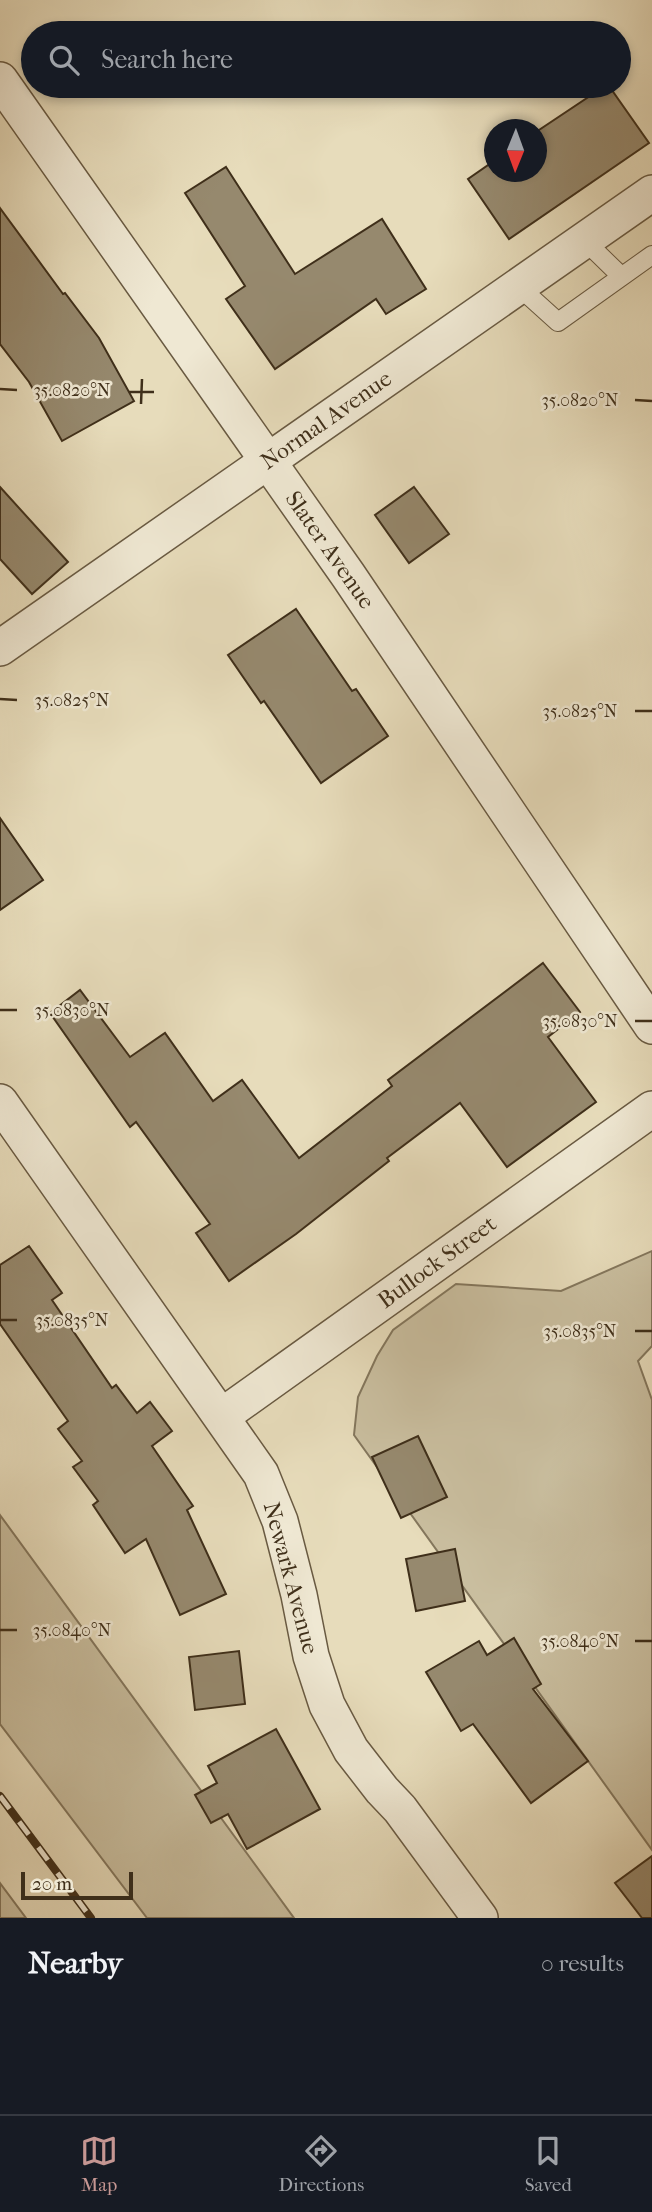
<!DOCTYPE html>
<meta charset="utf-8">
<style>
:root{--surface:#171b24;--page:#20242c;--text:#f1f3f6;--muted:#9ea1a6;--line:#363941;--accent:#c59692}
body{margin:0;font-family:"IM FELL French Canon",serif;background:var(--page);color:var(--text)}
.compass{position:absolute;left:484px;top:119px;width:63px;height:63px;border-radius:50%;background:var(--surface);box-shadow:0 4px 10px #0003;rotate:181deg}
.scale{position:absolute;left:21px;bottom:18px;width:112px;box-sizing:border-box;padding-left:7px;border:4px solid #3f2f1a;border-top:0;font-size:19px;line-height:24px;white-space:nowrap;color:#3f2f1a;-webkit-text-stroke:5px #efe8d3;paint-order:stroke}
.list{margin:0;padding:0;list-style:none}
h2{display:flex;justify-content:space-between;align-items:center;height:91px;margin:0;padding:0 28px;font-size:30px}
h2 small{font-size:23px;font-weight:400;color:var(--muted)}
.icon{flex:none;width:38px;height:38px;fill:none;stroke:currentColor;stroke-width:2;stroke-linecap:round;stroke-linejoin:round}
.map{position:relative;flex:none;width:652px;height:1918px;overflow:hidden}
.search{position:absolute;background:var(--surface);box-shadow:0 4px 10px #0003;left:21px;right:21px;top:21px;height:77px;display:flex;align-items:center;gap:18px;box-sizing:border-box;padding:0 24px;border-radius:38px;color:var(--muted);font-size:26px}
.sheet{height:196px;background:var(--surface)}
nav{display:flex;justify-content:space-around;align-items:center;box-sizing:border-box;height:98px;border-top:2px solid var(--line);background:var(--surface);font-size:19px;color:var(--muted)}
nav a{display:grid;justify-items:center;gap:4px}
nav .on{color:var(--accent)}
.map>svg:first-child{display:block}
.green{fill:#cabfa0;stroke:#84775d;stroke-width:2}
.building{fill:#96896e;stroke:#3f2f1a;stroke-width:2}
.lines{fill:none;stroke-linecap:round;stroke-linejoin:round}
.service-casing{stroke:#695a42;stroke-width:20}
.minor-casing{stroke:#695a42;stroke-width:38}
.service{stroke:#efe8d3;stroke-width:18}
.minor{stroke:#efe8d3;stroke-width:35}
.rail-casing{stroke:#3f2f1a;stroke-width:8}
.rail{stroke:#efe8d3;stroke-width:5;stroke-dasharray:16;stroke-linecap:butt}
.ticks{fill:none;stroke:#3f2f1a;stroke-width:2.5}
.labels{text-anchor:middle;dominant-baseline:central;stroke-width:5;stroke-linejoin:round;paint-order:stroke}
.street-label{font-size:23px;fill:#3f2f1a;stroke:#efe8d3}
.ticks-label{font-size:18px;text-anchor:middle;fill:#3f2f1a;stroke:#efe8d3;stroke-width:5;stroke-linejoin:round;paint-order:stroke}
</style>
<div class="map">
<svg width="652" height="1918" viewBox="0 0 652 1918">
<rect width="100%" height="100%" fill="#e7dcbb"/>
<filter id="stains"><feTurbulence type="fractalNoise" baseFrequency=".00286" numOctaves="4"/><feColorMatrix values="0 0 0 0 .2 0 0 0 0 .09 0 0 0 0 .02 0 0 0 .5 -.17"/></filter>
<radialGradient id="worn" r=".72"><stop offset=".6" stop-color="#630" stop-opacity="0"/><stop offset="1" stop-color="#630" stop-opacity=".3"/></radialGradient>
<g class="green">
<path d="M 652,1251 L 652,1346 L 638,1361 L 652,1400 L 652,1850 L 354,1435 L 358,1397 L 377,1356 L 393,1330 L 456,1284 L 561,1291 Z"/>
<path d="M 0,1515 L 294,1918 L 147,1918 L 0,1724 Z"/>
<path d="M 0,1883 L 26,1918 L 0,1918 Z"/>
</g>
<g class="building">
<path d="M 605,86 L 609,86 L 649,143 L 509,239 L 468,179 L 494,161 L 494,172 L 536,172 L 536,132 Z"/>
<path d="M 226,167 L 295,274 L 382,219 L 426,289 L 386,314 L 376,299 L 275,369 L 226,299 L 245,286 L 185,193 Z"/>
<path d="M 0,208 L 63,294 L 65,293 L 99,338 L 134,401 L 62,441 L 29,382 L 0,344 Z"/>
<path d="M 0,487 L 68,562 L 32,594 L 0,559 Z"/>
<path d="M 414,487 L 449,534 L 409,563 L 375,515 Z"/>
<path d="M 296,609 L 352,691 L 356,689 L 388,736 L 321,783 L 264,701 L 261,703 L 228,655 Z"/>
<path d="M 0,818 L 43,880 L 0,910 Z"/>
<path d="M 543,963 L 580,1012 L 548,1037 L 596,1102 L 507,1167 L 460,1103 L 387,1158 L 389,1161 L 296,1234 L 229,1281 L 196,1233 L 210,1224 L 136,1122 L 130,1127 L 50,1013 L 80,990 L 130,1057 L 165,1033 L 213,1101 L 242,1080 L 299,1158 L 392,1086 L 388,1080 Z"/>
<path d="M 29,1246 L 62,1293 L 52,1300 L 112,1388 L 116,1385 L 137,1413 L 150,1402 L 172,1431 L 152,1446 L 193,1506 L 187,1510 L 226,1594 L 180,1615 L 146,1539 L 125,1553 L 93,1505 L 98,1501 L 73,1467 L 82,1461 L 58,1429 L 68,1421 L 0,1324 L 0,1265 Z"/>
<path d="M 418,1436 L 447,1497 L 401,1518 L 372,1457 Z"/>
<path d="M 455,1549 L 465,1601 L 416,1611 L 406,1559 Z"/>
<path d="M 514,1638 L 541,1684 L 533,1689 L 588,1761 L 531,1803 L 473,1724 L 461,1731 L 426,1672 L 479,1641 L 487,1655 Z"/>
<path d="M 239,1651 L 245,1704 L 195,1710 L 189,1657 Z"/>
<path d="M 276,1729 L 320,1809 L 247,1849 L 228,1814 L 211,1823 L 195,1795 L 217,1783 L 208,1766 Z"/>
<path d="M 652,1856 L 652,1918 L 642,1918 L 615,1883 Z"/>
</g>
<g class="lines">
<g class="service-casing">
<g id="service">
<path d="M 583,239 L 621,276"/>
<path d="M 517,285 L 558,322 L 652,255"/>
</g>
</g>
<g class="minor-casing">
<g id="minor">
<path d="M 0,80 L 348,575 L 652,1026"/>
<path d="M 0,648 L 652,193"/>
<path d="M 0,1102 L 261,1474 L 280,1521 L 299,1595 L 311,1656 L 327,1705 L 351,1750 L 382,1790 L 400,1809 L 480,1918"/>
<path d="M 222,1416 L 652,1109"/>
</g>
</g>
<use href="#service" class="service"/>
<use href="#minor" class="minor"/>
<g class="rail-casing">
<path id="rail" d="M 0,1796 L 91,1918"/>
</g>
<use href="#rail" class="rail"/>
</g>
<path class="ticks" d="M 0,389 L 17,390M 129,392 L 154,392M 635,400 L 652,401M 141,404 L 142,379M 0,699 L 17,700M 635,711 L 652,711M 0,1010 L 17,1010M 635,1021 L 652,1021M 0,1320 L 17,1320M 635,1331 L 652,1331M 0,1630 L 17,1630M 635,1641 L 652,1641"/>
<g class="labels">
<g class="street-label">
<text transform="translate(326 420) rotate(-35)">Normal Avenue</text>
<text transform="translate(330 550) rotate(55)">Slater Avenue</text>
<text transform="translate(437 1262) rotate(-36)">Bullock Street</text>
<text transform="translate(291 1578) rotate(75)">Newark Avenue</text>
</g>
</g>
<g class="ticks-label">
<text x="72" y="396">35.0820°N</text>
<text x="580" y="406">35.0820°N</text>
<text x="72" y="706">35.0825°N</text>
<text x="580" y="717">35.0825°N</text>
<text x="72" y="1016">35.0830°N</text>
<text x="580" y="1027">35.0830°N</text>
<text x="72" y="1326">35.0835°N</text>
<text x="580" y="1337">35.0835°N</text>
<text x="72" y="1636">35.0840°N</text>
<text x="580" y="1647">35.0840°N</text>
</g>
<rect width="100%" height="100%" filter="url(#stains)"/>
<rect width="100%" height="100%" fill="url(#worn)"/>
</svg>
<svg class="compass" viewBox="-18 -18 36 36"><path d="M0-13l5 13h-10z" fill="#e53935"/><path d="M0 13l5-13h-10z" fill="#9ea1a6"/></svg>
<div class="scale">20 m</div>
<div class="search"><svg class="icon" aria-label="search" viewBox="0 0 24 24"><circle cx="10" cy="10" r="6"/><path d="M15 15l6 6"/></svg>Search here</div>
</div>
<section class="sheet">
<h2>Nearby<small>0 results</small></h2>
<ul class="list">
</ul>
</section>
<nav>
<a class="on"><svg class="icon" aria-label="map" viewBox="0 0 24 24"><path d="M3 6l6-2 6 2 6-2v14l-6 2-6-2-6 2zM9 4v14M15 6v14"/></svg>Map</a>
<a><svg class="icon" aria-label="directions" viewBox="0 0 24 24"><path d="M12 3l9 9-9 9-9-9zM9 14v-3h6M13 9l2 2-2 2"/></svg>Directions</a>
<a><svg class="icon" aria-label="saved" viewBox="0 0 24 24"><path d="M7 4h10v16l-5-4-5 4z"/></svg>Saved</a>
</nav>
